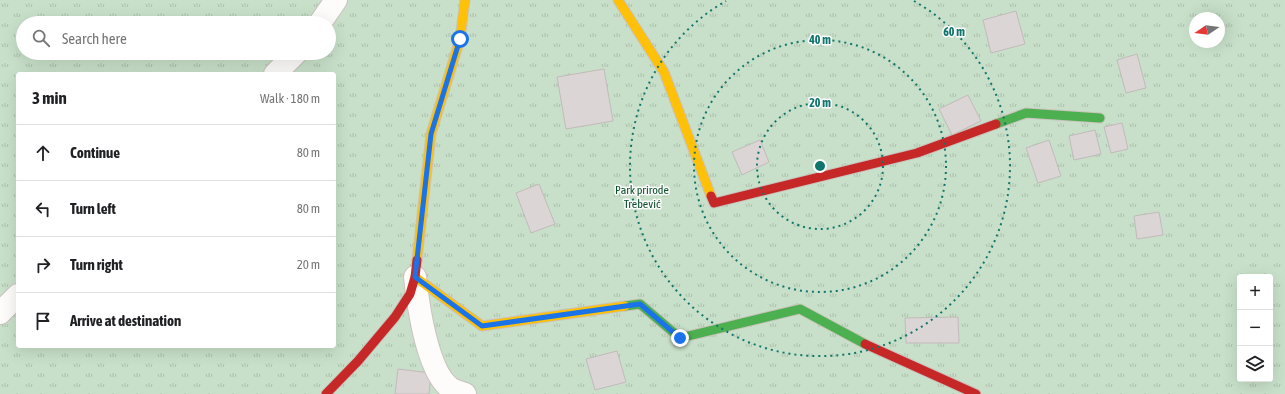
<!DOCTYPE html>
<meta charset="utf-8">
<style>
:root{--surface:#fff;--page:#f2f2f2;--text:#202124;--muted:#757577;--line:#e0e0e0}
body{margin:0;font-family:"Asap Condensed",sans-serif;background:var(--page);color:var(--text)}
.controls{position:absolute;right:12px;bottom:12px;display:grid;overflow:hidden;border-radius:4px;box-shadow:0 4px 16px #0002}
.controls button{width:36px;height:36px;display:grid;place-items:center;padding:0;border:0;border-bottom:1px solid var(--line);background:var(--surface);color:var(--text);font:20px sans-serif}
.compass{position:absolute;left:1189px;top:12px;width:36px;height:36px;border-radius:50%;background:var(--surface);box-shadow:0 4px 16px #0002;rotate:257deg}
.stop{position:absolute;width:12px;height:12px;margin:-9px;border:3px solid #1a73e8;border-radius:50%;background:#fff}
.stop.end{background:#1a73e8;border-color:#fff;box-shadow:0 1px 4px #0008}
.list{margin:0;padding:0;list-style:none}
h2{display:flex;justify-content:space-between;align-items:center;height:52px;margin:0;padding:0 16px;font-size:17px}
h2 small{font-size:13px;font-weight:400;color:var(--muted)}
.list li{display:grid;grid-template-columns:26px 1fr auto;gap:12px;align-items:center;box-sizing:border-box;height:56px;padding:0 16px;border-top:1px solid var(--line)}
.list b{display:block;font-size:15px;white-space:nowrap}
.list em{font-size:13px;font-style:normal;color:var(--muted)}
.icon{flex:none;width:22px;height:22px;fill:none;stroke:currentColor;stroke-width:2;stroke-linecap:round;stroke-linejoin:round}
.map{position:relative;flex:none;width:1285px;height:394px;overflow:hidden}
.search{position:absolute;background:var(--surface);box-shadow:0 4px 16px #0002;left:16px;top:16px;width:320px;height:44px;display:flex;align-items:center;gap:10px;box-sizing:border-box;padding:0 14px;border-radius:22px;color:var(--muted);font-size:15px}
.panel{position:absolute;background:var(--surface);box-shadow:0 4px 16px #0002;left:16px;top:72px;width:320px;height:276px;border-radius:4px}
.map>svg:first-child{display:block}
.park{fill:url(#park-tufts);fill-rule:evenodd}
.building{fill:#dcd5d5;stroke:#c2babb}
.lines{fill:none;stroke-linecap:round;stroke-linejoin:round}
.street-casing{stroke:#cac2bd;stroke-width:24}
.fast-casing{stroke:#cac2bd;stroke-width:11}
.slow-casing{stroke:#cac2bd;stroke-width:11}
.jam-casing{stroke:#cac2bd;stroke-width:11}
.street{stroke:#fefcfb;stroke-width:22}
.fast{stroke:#4caf50;stroke-width:9}
.slow{stroke:#ffc107;stroke-width:9}
.jam{stroke:#c62828;stroke-width:9}
.route{stroke:#1a73e8;stroke-width:5}
.ring{fill:none;stroke:#0f766e;stroke-width:2;stroke-dasharray:2 4}
.labels{text-anchor:middle;dominant-baseline:central;stroke-width:3;stroke-linejoin:round;paint-order:stroke}
.park-label{font-size:12px;fill:#094f2a;stroke:#fcfcfc}
.centre{fill:#0f766e;stroke:#fcfcfc;stroke-width:2}
.ring-label{font-size:12px;text-anchor:middle;font-weight:bold;fill:#0f766e;stroke:#fcfcfc;stroke-width:3;stroke-linejoin:round;paint-order:stroke}
</style>
<div class="map">
<svg width="1285" height="394" viewBox="0 0 1285 394">
<defs>
<pattern id="park-tufts" width="24" height="20" patternUnits="userSpaceOnUse"><rect width="24" height="20" fill="#c8e0c9"/><path d="M3 7l-1-3M5 7V3M7 7l1-3M15 17l-1-3M17 17v-4M19 17l1-3" fill="none" stroke="#acc0ac"/></pattern>
</defs>
<rect width="100%" height="100%" fill="#f7ece6"/>
<path class="park" d="M 0,0 L 1285,0 L 1285,394 L 0,394 ZM 1195,18 L 1219,18 L 1219,42 L 1195,42 ZM 23,23 L 329,23 L 329,53 L 23,53 ZM 18,74 L 334,74 L 334,346 L 18,346 ZM 1240,277 L 1270,277 L 1270,379 L 1240,379 Z"/>
<g class="building">
<path d="M 1016,11 L 1025,44 L 991,53 L 983,20 Z"/>
<path d="M 1137,54 L 1146,88 L 1126,93 L 1117,60 Z"/>
<path d="M 604,69 L 613,121 L 566,129 L 557,77 Z"/>
<path d="M 968,95 L 981,121 L 952,135 L 939,109 Z"/>
<path d="M 1122,123 L 1128,149 L 1111,153 L 1104,127 Z"/>
<path d="M 1095,130 L 1101,154 L 1074,160 L 1069,136 Z"/>
<path d="M 760,140 L 769,162 L 742,175 L 732,152 Z"/>
<path d="M 1049,140 L 1061,176 L 1038,183 L 1026,148 Z"/>
<path d="M 539,184 L 555,224 L 531,233 L 516,193 Z"/>
<path d="M 1159,212 L 1163,235 L 1137,239 L 1134,216 Z"/>
<path d="M 958,317 L 959,343 L 906,343 L 905,318 Z"/>
<path d="M 617,351 L 626,382 L 595,390 L 586,359 Z"/>
<path d="M 398,369 L 431,373 L 429,394 L 395,394 Z"/>
</g>
<g class="lines">
<g class="street-casing">
<g id="street">
<path d="M 320,23 L 336,0"/>
<path d="M 275,74 L 296,53"/>
<path d="M 415,277 C 418,304 427,371 450,388 C 454,391 460,392 465,394"/>
<path d="M 0,313 L 18,295"/>
</g>
</g>
<g class="fast-casing">
<g id="fast">
<path d="M 996,124 L 1026,113 L 1100,118"/>
<path d="M 625,306 L 640,304 L 680,338 L 800,309 L 865,344"/>
</g>
</g>
<g class="slow-casing">
<g id="slow">
<path d="M 618,0 L 664,72 L 711,196"/>
<path d="M 417,260 L 431,134 L 460,39 L 465,0"/>
<path d="M 415,277 L 482,326 L 625,306"/>
</g>
</g>
<g class="jam-casing">
<g id="jam">
<path d="M 711,196 L 714,203 L 917,153 L 996,124"/>
<path d="M 865,344 L 976,394"/>
<path d="M 326,394 L 358,361 L 395,317 L 410,294 L 415,277 L 417,260"/>
</g>
</g>
<use href="#street" class="street"/>
<use href="#fast" class="fast"/>
<use href="#slow" class="slow"/>
<use href="#jam" class="jam"/>
</g>
<g class="lines">
<path class="route" d="M 460,39 L 431,134 L 415,277 L 482,326 L 640,304 L 680,338"/>
</g>
<g class="ring">
<circle cx="820" cy="166" r="63"/>
<circle cx="820" cy="166" r="126"/>
<path d="M914 1A190 190 0 1 1 726 1"/>
</g>
<g class="labels">
<g class="park-label">
<text x="642" y="190">Park prirode<tspan x="642" dy="14">Trebević</tspan></text>
</g>
</g>
<circle cx="820" cy="166" r="6" class="centre"/>
<g class="ring-label">
<text x="954" y="36">60 m</text>
<text x="820" y="44">40 m</text>
<text x="820" y="107">20 m</text>
</g>
</svg>
<div class="controls">
<button>+</button>
<button>−</button>
<button><svg class="icon" aria-label="layers" viewBox="0 0 24 24"><path d="M12 4l9 5-9 5-9-5zM3 14l9 5 9-5"/></svg></button>
</div>
<svg class="compass" viewBox="-18 -18 36 36"><path d="M0-13l5 13h-10z" fill="#e53935"/><path d="M0 13l5-13h-10z" fill="#757577"/></svg>
<div class="stop" style="left:460px;top:39px"></div>
<div class="stop end" style="left:680px;top:338px"></div>
<div class="search"><svg class="icon" aria-label="search" viewBox="0 0 24 24"><circle cx="10" cy="10" r="6"/><path d="M15 15l6 6"/></svg>Search here</div>
<section class="panel">
<h2>3 min<small>Walk · 180 m</small></h2>
<ul class="list">
<li><svg class="icon" aria-label="ahead" viewBox="0 0 24 24"><path d="M12 20V5M6 11l6-6 6 6"/></svg><div><b>Continue</b></div><em>80 m</em></li>
<li><svg class="icon" aria-label="left" viewBox="0 0 24 24"><path d="M17 20v-9H6M10 6l-5 5 5 5"/></svg><div><b>Turn left</b></div><em>80 m</em></li>
<li><svg class="icon" aria-label="right" viewBox="0 0 24 24"><path d="M7 20v-9h11M14 6l5 5-5 5"/></svg><div><b>Turn right</b></div><em>20 m</em></li>
<li><svg class="icon" aria-label="arrive" viewBox="0 0 24 24"><path d="M6 21V4h12l-3 4 3 4H6"/></svg><div><b>Arrive at destination</b></div></li>
</ul>
</section>
</div>
